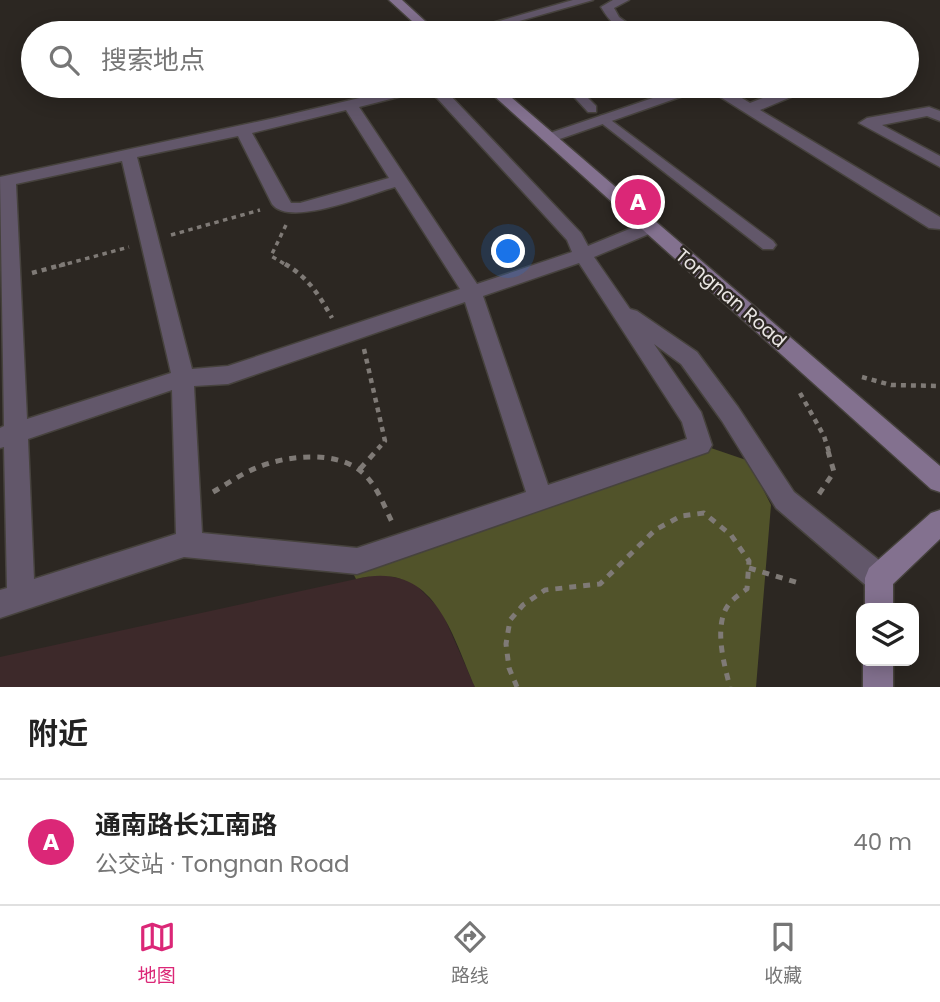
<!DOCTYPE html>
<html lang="zh">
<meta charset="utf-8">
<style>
:root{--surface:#fff;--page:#f6f6f6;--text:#222;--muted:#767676;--line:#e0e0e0;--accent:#db2777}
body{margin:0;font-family:Poppins,"Noto Sans SC",sans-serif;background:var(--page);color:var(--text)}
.controls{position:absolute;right:21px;bottom:21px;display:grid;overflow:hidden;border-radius:14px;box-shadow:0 4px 18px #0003}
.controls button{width:63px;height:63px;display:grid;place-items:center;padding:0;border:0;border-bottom:2px solid var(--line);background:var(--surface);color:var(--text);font:35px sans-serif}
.you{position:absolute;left:509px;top:252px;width:24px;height:24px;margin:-18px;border:5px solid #fff;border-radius:50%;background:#1a73e8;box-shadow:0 0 0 10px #1a73e833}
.badge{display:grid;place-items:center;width:46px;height:46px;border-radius:50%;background:var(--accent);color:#fff;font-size:23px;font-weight:700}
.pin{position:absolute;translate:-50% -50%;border:4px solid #fff;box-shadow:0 2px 7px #0006}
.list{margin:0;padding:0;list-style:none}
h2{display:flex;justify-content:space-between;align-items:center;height:91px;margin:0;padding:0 28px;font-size:30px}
h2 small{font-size:23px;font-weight:400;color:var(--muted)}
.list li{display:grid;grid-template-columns:46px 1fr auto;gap:21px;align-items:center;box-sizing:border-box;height:126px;padding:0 28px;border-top:2px solid var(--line)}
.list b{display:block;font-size:26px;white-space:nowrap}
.list p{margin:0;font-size:23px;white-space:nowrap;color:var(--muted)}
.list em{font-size:23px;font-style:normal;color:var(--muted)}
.icon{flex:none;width:38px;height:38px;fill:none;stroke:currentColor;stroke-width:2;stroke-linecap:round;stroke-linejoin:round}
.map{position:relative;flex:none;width:940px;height:687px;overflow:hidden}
.search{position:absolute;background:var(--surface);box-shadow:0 4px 18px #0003;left:21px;right:21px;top:21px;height:77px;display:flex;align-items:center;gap:18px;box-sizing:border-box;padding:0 24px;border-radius:38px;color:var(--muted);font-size:26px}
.sheet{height:217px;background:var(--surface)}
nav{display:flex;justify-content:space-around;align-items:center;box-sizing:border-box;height:98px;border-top:2px solid var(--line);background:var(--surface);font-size:19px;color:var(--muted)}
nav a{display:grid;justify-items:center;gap:4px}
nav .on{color:var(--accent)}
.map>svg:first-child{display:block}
.commercial{fill:#3d292a}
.green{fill:#51532a}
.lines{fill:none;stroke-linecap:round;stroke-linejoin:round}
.lane-casing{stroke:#46423d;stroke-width:3}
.street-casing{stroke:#46423d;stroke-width:3}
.secondary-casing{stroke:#46423d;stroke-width:3}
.path-far2{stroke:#7f7a76;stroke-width:3.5;stroke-dasharray:4.5 4.5;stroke-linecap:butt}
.path-far1{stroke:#7f7a76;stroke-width:4.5;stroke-dasharray:5 5;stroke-linecap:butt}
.path{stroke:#7f7a76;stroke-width:5;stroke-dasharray:7 7;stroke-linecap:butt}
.lane{fill:#62576a;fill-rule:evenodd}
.street{fill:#62576a;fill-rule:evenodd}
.secondary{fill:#83718f;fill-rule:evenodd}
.labels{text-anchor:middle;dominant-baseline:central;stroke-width:5;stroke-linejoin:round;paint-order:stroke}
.street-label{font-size:19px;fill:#e9e5e3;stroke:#2c2722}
</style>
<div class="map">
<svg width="940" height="687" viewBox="0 0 940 687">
<rect width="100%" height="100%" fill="#2c2722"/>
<path class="commercial" d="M 379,574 L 412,581 L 441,610 L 475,687 L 0,687 L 0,657 Z"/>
<path class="green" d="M 711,448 L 749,461 L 771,505 L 756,687 L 475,687 C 450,630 434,560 356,579 L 353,573 Z"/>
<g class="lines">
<g class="lane-casing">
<g id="lane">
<path d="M 564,86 L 576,86 L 596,106 L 596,112 L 588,112 Z"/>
<path d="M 604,115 L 773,241 L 776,245 L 773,249 L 763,249 L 600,122 L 600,116 Z"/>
</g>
</g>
<g class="street-casing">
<g id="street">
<path d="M 573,0 L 593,0 L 477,33 L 457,33 Z"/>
<path d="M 613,0 L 629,0 L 614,8 L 619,17 L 641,33 C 621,33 611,24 601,7 Z"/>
<path d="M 410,86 L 437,86 L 447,92 L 581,233 L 588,246 L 644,223 L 656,223 L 659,227 L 656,231 L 594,257 L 630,309 L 637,311 L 697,352 L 738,407 L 794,492 L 889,568 L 893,578 L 889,588 L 879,592 L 869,588 L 776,508 L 722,421 L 681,364 L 654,344 L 701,412 L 712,445 L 708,452 L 357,574 L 184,557 L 0,618 L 0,590 L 7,588 L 4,447 L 0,448 L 0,428 L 4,426 L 0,177 L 275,118 ZM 418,92 L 428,92 L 437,98 L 567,240 L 572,252 L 477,284 L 359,107 ZM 346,110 L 389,178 L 300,203 L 291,203 L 252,133 ZM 238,136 L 272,204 C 290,228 369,194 395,187 L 460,289 L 228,366 L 192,369 L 137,157 ZM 122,161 L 171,373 L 27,419 L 16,184 ZM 579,263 L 682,422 L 687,439 L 548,485 L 483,296 ZM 465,302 L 526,492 L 357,548 L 202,533 L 194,386 L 228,384 ZM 172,390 L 176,534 L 34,579 L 28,439 Z"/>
<path d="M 688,86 L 722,86 L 750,103 L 793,86 L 812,86 L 810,89 L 760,110 L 940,217 L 940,229 L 929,228 L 706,88 L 554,141 L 549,143 L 541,138 L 544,135 Z"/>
<path d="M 929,107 L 940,111 L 940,121 L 927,116 L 882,125 L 940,156 L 940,167 L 859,123 L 867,118 Z"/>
</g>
</g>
<g class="secondary-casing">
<g id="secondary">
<path d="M 389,0 L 402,0 L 438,33 L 425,33 Z"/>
<path d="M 483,86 L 498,86 L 940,466 L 940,492 L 931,489 Z"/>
<path d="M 940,510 L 940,539 L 893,584 L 893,608 L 865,608 L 865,578 L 869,568 L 931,513 Z"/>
<rect x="863" y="661" width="30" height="26"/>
</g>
</g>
<g class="path-far2">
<path d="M 286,225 L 271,256 L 288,266"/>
<path d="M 171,235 L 260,210"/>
<path d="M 59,266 L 129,247"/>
</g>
<g class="path-far1">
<path d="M 285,264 C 309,278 319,295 332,318"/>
<path d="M 32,273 L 65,264"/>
<path d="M 364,349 L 385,441 L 375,452"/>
<path d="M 862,377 L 891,385 L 940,386"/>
<path d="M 800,393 L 824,436 L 829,452"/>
</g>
<g class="path">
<path d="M 360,469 L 376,451"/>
<path d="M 213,492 C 227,484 241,474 256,468 C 286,455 340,449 365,475 C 378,488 384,506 392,522"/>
<path d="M 819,494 L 834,472 L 828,451"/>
<path d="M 749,568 L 799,583"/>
<path d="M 517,687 L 509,668 L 506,644 L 510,620 L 523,605 L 545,590 L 600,584 L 655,530 L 681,516 L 704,513 L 731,535 L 749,561 L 747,589 C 741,593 734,598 729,604 C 713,625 724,664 730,687"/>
</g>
<use href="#lane" class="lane"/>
<use href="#street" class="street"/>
<use href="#secondary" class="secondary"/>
</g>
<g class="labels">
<g class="street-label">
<text transform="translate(731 298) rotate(41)">Tongnan Road</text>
</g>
</g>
</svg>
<div class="controls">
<button><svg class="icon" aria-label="layers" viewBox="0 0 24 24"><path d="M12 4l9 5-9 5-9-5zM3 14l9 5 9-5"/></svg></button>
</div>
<div class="you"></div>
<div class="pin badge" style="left:638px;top:202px">A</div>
<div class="search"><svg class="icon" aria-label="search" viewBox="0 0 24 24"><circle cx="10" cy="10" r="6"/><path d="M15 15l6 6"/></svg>搜索地点</div>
</div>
<section class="sheet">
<h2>附近<small></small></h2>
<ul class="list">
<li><span class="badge">A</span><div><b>通南路长江南路</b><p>公交站 · Tongnan Road</p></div><em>40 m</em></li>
</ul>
</section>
<nav>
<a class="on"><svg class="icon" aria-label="map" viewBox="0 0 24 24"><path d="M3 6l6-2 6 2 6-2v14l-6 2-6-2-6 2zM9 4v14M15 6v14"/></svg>地图</a>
<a><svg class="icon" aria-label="directions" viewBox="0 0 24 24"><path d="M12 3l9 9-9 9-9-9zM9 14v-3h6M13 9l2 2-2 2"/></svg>路线</a>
<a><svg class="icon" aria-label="saved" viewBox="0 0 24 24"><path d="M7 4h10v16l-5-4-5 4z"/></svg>收藏</a>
</nav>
